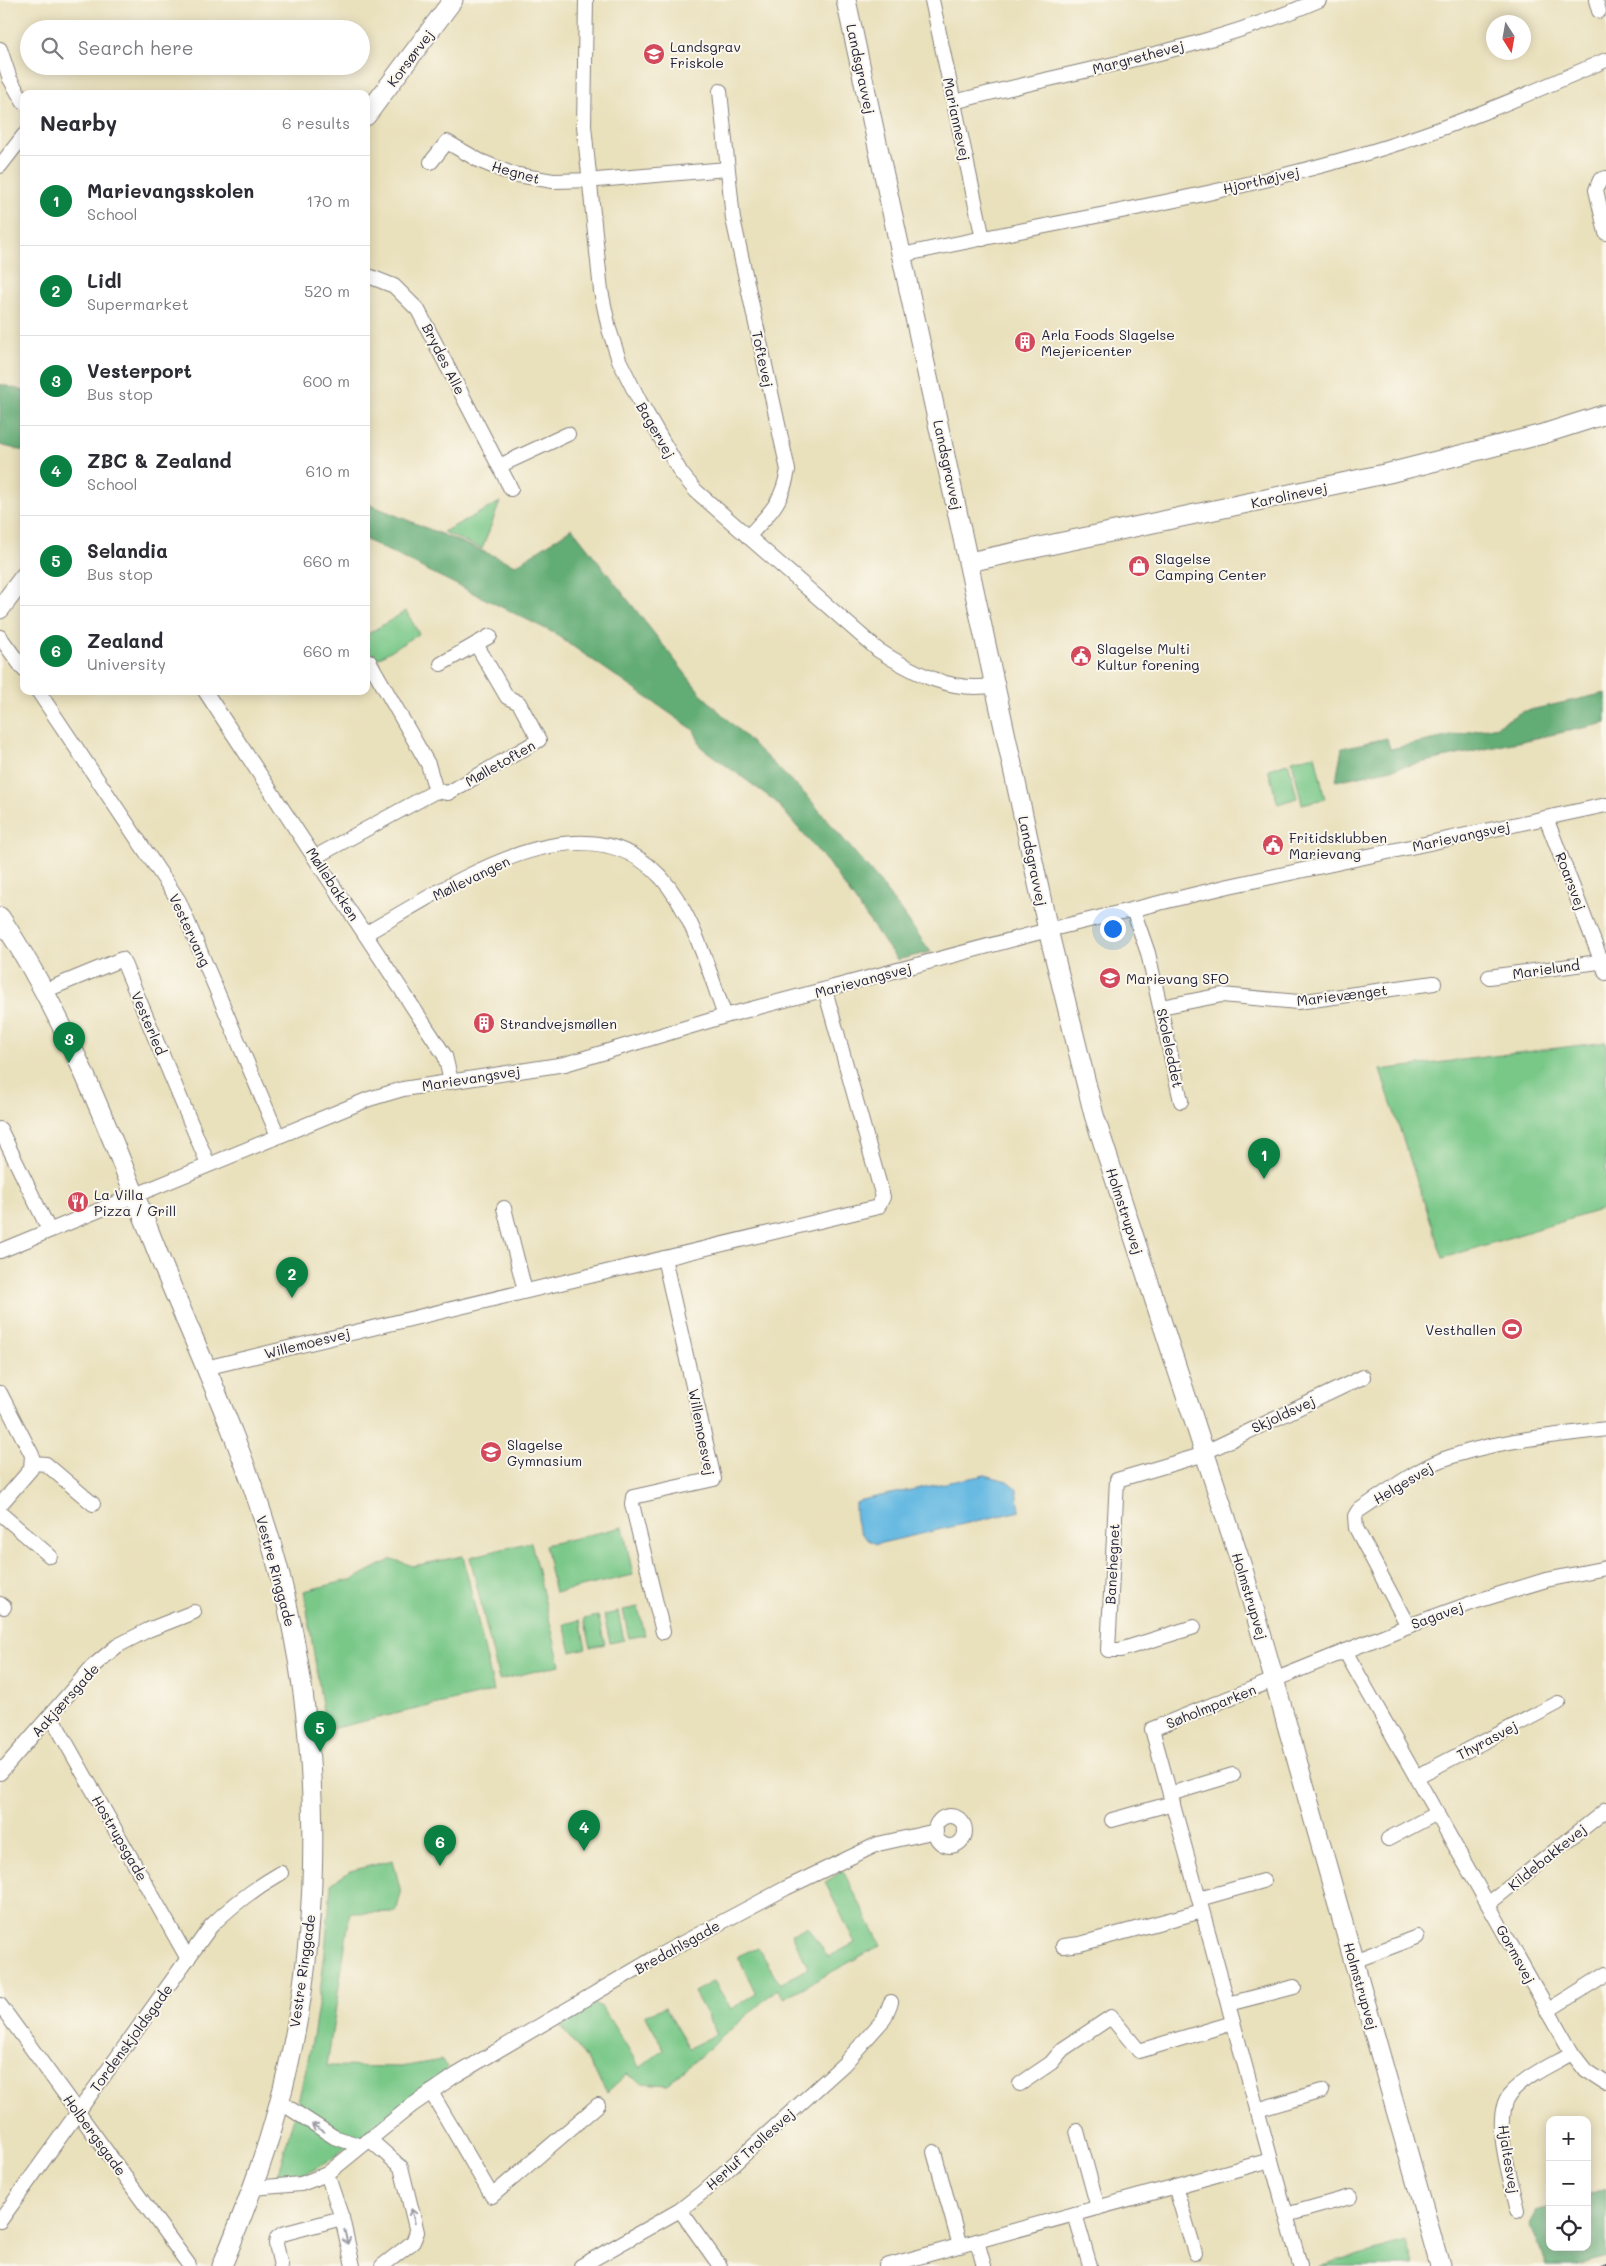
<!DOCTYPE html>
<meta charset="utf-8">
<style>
:root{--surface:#fff;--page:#f7f7f7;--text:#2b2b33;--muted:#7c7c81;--line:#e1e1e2;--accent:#0b8043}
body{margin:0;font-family:Mali,sans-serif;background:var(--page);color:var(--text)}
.controls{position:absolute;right:15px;bottom:15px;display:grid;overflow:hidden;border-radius:10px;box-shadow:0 2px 12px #0003}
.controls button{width:45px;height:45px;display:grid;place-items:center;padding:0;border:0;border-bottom:1px solid var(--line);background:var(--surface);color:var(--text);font:25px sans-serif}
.compass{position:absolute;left:1486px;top:15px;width:45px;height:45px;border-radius:50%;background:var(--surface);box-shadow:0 2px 12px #0003;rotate:169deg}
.you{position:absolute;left:1112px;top:928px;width:18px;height:18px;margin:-12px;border:4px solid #fff;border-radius:50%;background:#1a73e8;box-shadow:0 0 0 8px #1a73e833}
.badge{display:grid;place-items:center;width:32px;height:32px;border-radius:50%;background:var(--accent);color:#fff;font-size:16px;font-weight:700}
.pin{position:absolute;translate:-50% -41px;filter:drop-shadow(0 1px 2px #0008)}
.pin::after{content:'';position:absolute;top:26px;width:18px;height:15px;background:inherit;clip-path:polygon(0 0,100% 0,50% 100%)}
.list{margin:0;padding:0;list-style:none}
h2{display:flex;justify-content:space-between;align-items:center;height:65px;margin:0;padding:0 20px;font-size:21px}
h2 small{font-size:16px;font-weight:400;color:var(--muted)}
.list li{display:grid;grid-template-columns:32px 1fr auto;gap:15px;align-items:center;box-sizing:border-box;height:90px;padding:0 20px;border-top:1px solid var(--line)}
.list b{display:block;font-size:19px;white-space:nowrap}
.list p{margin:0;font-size:16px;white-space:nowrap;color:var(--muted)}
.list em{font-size:16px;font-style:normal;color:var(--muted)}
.icon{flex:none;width:28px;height:28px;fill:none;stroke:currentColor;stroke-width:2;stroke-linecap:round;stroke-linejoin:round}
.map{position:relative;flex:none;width:1606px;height:2266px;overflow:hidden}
.search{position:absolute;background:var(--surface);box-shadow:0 2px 12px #0003;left:20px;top:20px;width:350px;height:55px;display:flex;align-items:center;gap:12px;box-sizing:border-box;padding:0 18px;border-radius:28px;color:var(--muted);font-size:19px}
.panel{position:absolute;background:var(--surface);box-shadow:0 2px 12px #0003;left:20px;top:90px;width:350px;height:605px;border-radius:10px}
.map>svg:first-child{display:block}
.green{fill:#79c888;stroke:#4e7562}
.forest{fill:#62ac74;stroke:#426758}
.water{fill:#67bae2;stroke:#446e8e}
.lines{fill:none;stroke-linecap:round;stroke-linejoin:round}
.street-casing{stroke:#86817c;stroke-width:16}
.secondary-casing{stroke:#86817c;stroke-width:21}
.street{stroke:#fff;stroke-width:14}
.secondary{stroke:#fff;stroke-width:19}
.rail-casing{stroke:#22223b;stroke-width:5.5}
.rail{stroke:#fbf7ec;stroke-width:4;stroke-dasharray:11;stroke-linecap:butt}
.oneway{stroke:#9c9ca7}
.labels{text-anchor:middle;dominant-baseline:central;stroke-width:4;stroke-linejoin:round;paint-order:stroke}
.poi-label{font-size:14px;fill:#22223b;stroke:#fbf7ec;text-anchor:start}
.street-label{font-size:14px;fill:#22223b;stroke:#fbf7ec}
</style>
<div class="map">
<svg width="1606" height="2266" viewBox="0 0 1606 2266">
<rect width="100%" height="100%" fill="#fbf7ec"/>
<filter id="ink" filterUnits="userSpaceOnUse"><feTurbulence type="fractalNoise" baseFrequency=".02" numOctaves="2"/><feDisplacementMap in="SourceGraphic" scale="10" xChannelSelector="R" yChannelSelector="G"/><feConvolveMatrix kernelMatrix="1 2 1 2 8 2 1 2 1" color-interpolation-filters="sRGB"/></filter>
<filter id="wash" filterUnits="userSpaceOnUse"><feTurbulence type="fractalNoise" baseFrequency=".0096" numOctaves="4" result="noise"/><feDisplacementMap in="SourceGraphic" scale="20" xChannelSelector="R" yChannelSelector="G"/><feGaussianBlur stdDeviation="1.12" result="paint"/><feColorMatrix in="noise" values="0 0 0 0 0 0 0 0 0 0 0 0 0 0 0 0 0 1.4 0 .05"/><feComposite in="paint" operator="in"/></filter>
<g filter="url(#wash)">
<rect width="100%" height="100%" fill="#e9e0bc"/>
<g class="green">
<path d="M 500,502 L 482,549 L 443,532 Z"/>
<path d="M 406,611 L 419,634 L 375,660 L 366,644 L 366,635 Z"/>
<path d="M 1315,755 L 1325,799 L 1302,804 L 1292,760 Z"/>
<path d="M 1287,763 L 1289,765 L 1297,798 L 1278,804 L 1268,769 Z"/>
<path d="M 1606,1042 L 1606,1208 L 1443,1258 L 1380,1070 Z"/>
<path d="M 623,1527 L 633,1575 L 555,1593 L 545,1545 Z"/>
<path d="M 531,1542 L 560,1665 L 499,1680 L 470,1557 Z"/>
<path d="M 463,1556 L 494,1691 L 326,1730 L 304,1591 L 354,1579 L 392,1559 L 413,1566 Z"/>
<path d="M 638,1607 L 645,1635 L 629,1638 L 623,1610 Z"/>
<path d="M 618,1612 L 624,1640 L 610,1643 L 604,1615 Z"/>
<path d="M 598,1616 L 605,1644 L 591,1647 L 584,1619 Z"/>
<path d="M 580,1620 L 586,1648 L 571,1652 L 564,1624 Z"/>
<path d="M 393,1860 L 401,1893 L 396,1912 L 350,1913 L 327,2066 L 401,2067 L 441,2060 L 448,2068 L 329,2161 L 308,2173 L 281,2176 L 278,2173 C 291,2128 304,2082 313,2036 C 322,1986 327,1935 331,1884 L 350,1871 Z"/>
<path d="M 843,1871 L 881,1945 L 784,1998 L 777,1989 L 667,2085 L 642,2083 L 627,2074 L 607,2092 L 584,2055 L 561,2027 L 595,2004 L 602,2007 L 640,2068 L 664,2049 L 645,2015 L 665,2007 L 689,2048 L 717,2034 L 694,1992 L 714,1981 L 731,2009 L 756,1994 L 738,1956 L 758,1947 L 780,1984 L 808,1968 L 792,1934 L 808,1926 L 828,1957 L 855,1943 L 825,1882 Z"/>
<path d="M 1406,2241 L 1413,2266 L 1318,2266 Z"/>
</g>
<g class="forest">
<path d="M 0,384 L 24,391 L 24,451 L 0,445 Z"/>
<path d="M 366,503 L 516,565 L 572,528 L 702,695 L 807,796 L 878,880 L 931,952 L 897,960 L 828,863 L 775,801 L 702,748 L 694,730 L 552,632 L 366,540 Z"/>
<path d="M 1606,693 L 1606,723 L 1336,781 L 1342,748 L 1387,738 L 1390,749 L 1497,726 L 1521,712 Z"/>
<path d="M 1606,2188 L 1606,2257 L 1575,2266 L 1547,2266 L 1529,2224 L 1536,2211 L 1550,2207 L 1550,2247 L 1587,2247 L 1587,2195 Z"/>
</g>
<path class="water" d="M 985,1475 L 1007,1481 L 1017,1489 L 1020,1511 L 877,1544 C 858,1537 855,1524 855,1504 L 861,1500 Z"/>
</g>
<g filter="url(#ink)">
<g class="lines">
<g class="street-casing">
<g id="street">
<path d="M 586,0 L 584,126 L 601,291 L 609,329 L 619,360 L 640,402 L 681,473 L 696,491 L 878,650 C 914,673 953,694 996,685"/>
<path d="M 932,0 L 983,239"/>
<path d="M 1596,0 L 1599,11"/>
<path d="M 0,49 L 10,79 L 24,103"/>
<path d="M 720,91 L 733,219 L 788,470 C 782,504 770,512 748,537"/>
<path d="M 954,102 C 1076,70 1203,51 1319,0"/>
<path d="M 431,162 L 447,142 L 480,161 L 512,174 L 553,181 L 597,180 L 727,169"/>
<path d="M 0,166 L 24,135"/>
<path d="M 1606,178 L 1600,180 L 1596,190 L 1606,233"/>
<path d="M 902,255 C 1053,222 1207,199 1356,156 C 1442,132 1524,96 1606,60"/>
<path d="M 366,275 L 394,286 L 418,310 L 511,489"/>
<path d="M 499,466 L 568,434"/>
<path d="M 0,637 L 24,670"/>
<path d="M 369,661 L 428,764 L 436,791 L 448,793 L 539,740 L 519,703 L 507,697 L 476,644"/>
<path d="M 441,664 L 490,636"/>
<path d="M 38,691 L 179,901 L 278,1136"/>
<path d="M 205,691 L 445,1056 L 451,1081"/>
<path d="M 1546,818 L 1606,973"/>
<path d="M 315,857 L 436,791"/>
<path d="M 1133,910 L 1148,953 L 1181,1101"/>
<path d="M 365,934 C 446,889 591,783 669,887 C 696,924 710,974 725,1016"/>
<path d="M 1489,977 L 1606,961"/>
<path d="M 44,991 L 122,959 L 208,1164"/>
<path d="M 1161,1007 L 1222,995 L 1298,1002 L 1434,983"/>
<path d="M 0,1129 L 49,1230"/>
<path d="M 504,1208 L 525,1291"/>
<path d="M 0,1251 L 369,1099 L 403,1089 L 565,1064 L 725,1016 L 1048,930 L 1229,886 L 1606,805"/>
<path d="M 205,1368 L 878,1207 L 883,1197 L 825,990"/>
<path d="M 0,1393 L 32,1455 L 31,1469 L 0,1505"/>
<path d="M 33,1463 L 46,1464 L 93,1504"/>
<path d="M 0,1513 L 50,1556"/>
<path d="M 0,1604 L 4,1607"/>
<path d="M 1408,1626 L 1356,1528 L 1355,1516 L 1358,1511 C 1386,1493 1413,1471 1444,1459 C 1496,1440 1552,1436 1606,1429"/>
<path d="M 1194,1627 L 1120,1650 L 1108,1650 L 1117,1480 L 1195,1457 L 1363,1377"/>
<path d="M 663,1632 L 632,1504 L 633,1497 L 714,1479 L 664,1258"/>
<path d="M 1345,1651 L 1572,2053 L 1586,2071 L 1606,2084"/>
<path d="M 49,1718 L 55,1723 L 188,1959"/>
<path d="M 0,1773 L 92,1667 L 117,1646 L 148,1630 L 194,1612"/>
<path d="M 1416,1777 L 1558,1703"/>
<path d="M 1170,1794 L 1233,1775"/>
<circle cx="950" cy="1831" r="15"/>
<path d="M 1112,1820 L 1173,1803"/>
<path d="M 1388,1839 L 1437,1813"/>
<path d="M 1199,1899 L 1263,1881"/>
<path d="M 1488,1904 L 1606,1810"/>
<path d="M 1063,1946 L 1080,1944 L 1202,1911"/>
<path d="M 1354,1961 L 1417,1937"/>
<path d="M 1228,2004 L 1294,1987"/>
<path d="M 0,2005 L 189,2265"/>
<path d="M 1547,2011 L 1606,1974"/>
<path d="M 1020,2084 L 1051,2063 L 1063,2049 L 1111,2017 L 1139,2051 L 1233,2023"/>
<path d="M 431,2092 L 492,2196 L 598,2105"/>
<path d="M 280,2102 L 334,2137 L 361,2146"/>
<path d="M 1257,2110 L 1322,2091"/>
<path d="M 1077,2131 L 1098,2208"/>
<path d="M 369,2139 L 401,2167 L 417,2232 L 413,2242 L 382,2266"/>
<path d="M 934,2152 L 960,2246"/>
<path d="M 327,2174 L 342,2218 L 353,2266"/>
<path d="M 1175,2186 L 1195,2253"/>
<path d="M 253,2188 L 301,2184 L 327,2174 L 411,2106 L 456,2075 L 660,1955 L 786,1888 L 878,1844 L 936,1831"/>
<path d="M 680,2210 L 720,2266"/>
<path d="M 1518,2210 C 1512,2183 1490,2117 1510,2094 C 1527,2075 1551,2065 1572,2053"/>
<path d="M 1075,2214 L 1090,2266"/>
<path d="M 1286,2215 L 1350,2197"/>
<path d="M 0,2221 L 211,1926 C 233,1904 255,1888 281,1873"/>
<path d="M 977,2241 L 984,2266"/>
<path d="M 1300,2265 L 1152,1729 L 1408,1626 L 1477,1601 L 1546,1580 L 1606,1568"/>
<path d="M 281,2266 L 276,2244 L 277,2238 L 282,2234 L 342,2218"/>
<path d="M 581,2266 L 680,2210 L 704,2191 L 844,2064 L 884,2019 L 891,2002"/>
<path d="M 886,2266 L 1271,2160"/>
</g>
</g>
<g class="secondary-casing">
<g id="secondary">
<path d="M 846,0 L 1048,930 L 1094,1115 L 1244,1573 L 1440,2266"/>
<path d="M 366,116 L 453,0"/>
<path d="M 969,562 L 1389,473 L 1543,434 L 1606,414"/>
<path d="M 0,609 L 24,577"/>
<path d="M 0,917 C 69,1020 117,1151 163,1266 C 201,1358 244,1450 272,1546 C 324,1725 327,1931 277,2111 C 263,2164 243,2215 222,2266"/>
</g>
</g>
<use href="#street" class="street"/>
<use href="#secondary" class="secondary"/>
<g class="rail-casing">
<path id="rail" d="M 1604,2266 L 1606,2265"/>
</g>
<use href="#rail" class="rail"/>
</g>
<defs><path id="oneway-shaft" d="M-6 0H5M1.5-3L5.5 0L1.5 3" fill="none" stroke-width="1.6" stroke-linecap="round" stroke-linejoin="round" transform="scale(1.25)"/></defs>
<g class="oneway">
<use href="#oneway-shaft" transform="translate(318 2128) rotate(-150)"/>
<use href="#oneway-shaft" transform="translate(413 2216) rotate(-104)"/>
<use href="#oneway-shaft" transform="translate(346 2237) rotate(77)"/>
</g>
</g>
<defs>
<g id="school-disc" transform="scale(1.125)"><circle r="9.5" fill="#d1495b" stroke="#fbf7ec"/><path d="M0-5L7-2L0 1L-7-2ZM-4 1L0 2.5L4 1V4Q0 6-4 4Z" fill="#fff"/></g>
<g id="building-disc" transform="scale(1.125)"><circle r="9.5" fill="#d1495b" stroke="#fbf7ec"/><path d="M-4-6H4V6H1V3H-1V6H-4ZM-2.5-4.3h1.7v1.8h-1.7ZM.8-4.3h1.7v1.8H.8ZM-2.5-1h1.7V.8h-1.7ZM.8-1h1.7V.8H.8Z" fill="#fff"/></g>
<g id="shop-disc" transform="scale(1.125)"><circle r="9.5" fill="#d1495b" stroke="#fbf7ec"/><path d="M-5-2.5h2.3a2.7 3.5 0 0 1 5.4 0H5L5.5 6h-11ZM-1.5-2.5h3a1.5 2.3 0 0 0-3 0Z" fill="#fff"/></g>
<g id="civic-disc" transform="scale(1.125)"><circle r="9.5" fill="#d1495b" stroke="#fbf7ec"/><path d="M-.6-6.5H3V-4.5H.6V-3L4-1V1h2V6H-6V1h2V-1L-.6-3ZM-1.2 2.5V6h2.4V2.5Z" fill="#fff"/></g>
<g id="restaurant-disc" transform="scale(1.125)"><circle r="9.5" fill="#d1495b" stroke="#fbf7ec"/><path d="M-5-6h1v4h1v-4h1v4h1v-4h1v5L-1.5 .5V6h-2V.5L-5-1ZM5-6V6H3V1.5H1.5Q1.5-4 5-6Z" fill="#fff"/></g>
<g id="stadium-disc" transform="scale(1.125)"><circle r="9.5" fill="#d1495b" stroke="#fbf7ec"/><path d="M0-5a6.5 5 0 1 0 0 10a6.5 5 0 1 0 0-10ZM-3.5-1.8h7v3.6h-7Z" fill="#fff"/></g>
</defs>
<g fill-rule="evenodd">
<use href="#school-disc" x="654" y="54"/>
<use href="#building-disc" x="1025" y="342"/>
<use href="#shop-disc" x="1139" y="566"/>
<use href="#civic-disc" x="1081" y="656"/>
<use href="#civic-disc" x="1273" y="845"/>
<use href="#school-disc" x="1110" y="978"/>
<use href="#building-disc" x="484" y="1023"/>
<use href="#restaurant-disc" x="78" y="1202"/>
<use href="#stadium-disc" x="1512" y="1329"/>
<use href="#school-disc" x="491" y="1452"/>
</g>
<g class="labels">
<g class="poi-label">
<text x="670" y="46">Landsgrav<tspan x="670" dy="16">Friskole</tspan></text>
<text x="1041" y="334">Arla Foods Slagelse<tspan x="1041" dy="16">Mejericenter</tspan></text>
<text x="1155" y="558">Slagelse<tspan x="1155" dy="16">Camping Center</tspan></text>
<text x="1097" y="648">Slagelse Multi<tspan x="1097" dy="16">Kultur forening</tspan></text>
<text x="1289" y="837">Fritidsklubben<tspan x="1289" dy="16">Marievang</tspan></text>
<text x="1126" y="978">Marievang SFO</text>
<text x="500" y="1023">Strandvejsmøllen</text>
<text x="94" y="1194">La Villa<tspan x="94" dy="16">Pizza / Grill</tspan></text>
<text x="1496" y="1329" text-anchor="end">Vesthallen</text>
<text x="507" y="1444">Slagelse<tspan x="507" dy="16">Gymnasium</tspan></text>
</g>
<g class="street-label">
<text transform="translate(1138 57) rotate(-15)">Margrethevej</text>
<text transform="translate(410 58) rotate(-53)">Korsørvej</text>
<text transform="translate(861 69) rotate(78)">Landsgravvej</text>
<text transform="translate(957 119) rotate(78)">Mariannevej</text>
<text transform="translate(516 172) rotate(16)">Hegnet</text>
<text transform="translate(1261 180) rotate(-13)">Hjorthøjvej</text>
<text transform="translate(444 359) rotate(63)">Brydes Alle</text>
<text transform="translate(763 359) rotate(78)">Toftevej</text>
<text transform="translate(656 430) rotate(60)">Bagervej</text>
<text transform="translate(948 465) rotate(78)">Landsgravvej</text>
<text transform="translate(1289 495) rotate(-12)">Karolinevej</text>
<text transform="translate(500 763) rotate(-30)">Mølletoften</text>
<text transform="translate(1461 836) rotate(-12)">Marievangsvej</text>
<text transform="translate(1033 861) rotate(78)">Landsgravvej</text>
<text transform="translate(471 878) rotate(-26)">Møllevangen</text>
<text transform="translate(1571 881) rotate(69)">Roarsvej</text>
<text transform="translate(333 884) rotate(57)">Møllebakken</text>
<text transform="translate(190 930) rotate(65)">Vestervang</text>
<text transform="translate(1546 969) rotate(-8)">Marielund</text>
<text transform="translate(863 980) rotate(-15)">Marievangsvej</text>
<text transform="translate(1342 995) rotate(-7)">Marievænget</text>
<text transform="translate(149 1023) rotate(67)">Vesterled</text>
<text transform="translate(1170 1048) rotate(78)">Skoleleddet</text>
<text transform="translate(471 1078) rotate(-9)">Marievangsvej</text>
<text transform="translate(1125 1211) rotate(72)">Holmstrupvej</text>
<text transform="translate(307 1343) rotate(-14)">Willemoesvej</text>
<text transform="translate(1283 1414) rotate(-25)">Skjoldsvej</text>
<text transform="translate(702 1432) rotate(79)">Willemoesvej</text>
<text transform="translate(1403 1483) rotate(-31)">Helgesvej</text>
<text transform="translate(1112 1564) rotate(-87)">Banehegnet</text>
<text transform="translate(276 1571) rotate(75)">Vestre Ringgade</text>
<text transform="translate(1250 1596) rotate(73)">Holmstrupvej</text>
<text transform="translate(1437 1615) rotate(-20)">Sagavej</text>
<text transform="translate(65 1700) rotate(-48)">Aakjærsgade</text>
<text transform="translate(1211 1706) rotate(-22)">Søholmparken</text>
<text transform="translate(1487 1740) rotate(-28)">Thyrasvej</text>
<text transform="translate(120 1838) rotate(60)">Hostrupsgade</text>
<text transform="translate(1547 1857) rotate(-39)">Kildebakkevej</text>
<text transform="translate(677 1947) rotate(-29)">Bredahlsgade</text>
<text transform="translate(1516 1954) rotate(61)">Gormsvej</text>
<text transform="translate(302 1971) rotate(-82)">Vestre Ringgade</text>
<text transform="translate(1361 1986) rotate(74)">Holmstrupvej</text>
<text transform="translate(131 2038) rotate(-54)">Tordenskjoldsgade</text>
<text transform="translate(95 2135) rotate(54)">Holbergsgade</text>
<text transform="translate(750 2149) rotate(-42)">Herluf Trollesvej</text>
<text transform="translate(1509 2159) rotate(81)">Hjaltesvej</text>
</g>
</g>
</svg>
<div class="controls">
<button>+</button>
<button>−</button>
<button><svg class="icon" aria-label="locate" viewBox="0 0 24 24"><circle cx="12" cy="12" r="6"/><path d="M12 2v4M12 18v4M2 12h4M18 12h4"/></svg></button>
</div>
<svg class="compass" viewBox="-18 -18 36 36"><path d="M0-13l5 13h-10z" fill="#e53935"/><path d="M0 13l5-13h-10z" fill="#7c7c81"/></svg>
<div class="you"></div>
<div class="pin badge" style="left:1264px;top:1179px">1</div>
<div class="pin badge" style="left:292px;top:1298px">2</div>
<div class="pin badge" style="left:69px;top:1063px">3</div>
<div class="pin badge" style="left:584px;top:1851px">4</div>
<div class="pin badge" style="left:320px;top:1752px">5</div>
<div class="pin badge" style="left:440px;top:1866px">6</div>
<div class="search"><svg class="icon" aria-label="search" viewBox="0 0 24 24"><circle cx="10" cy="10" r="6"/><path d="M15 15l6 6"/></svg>Search here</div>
<section class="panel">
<h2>Nearby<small>6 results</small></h2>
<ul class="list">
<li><span class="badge">1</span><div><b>Marievangsskolen</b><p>School</p></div><em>170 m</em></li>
<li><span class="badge">2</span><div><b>Lidl</b><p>Supermarket</p></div><em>520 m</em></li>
<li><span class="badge">3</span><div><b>Vesterport</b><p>Bus stop</p></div><em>600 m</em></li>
<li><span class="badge">4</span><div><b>ZBC &amp; Zealand</b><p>School</p></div><em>610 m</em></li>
<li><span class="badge">5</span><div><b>Selandia</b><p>Bus stop</p></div><em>660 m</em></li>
<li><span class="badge">6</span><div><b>Zealand</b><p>University</p></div><em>660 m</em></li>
</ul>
</section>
</div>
